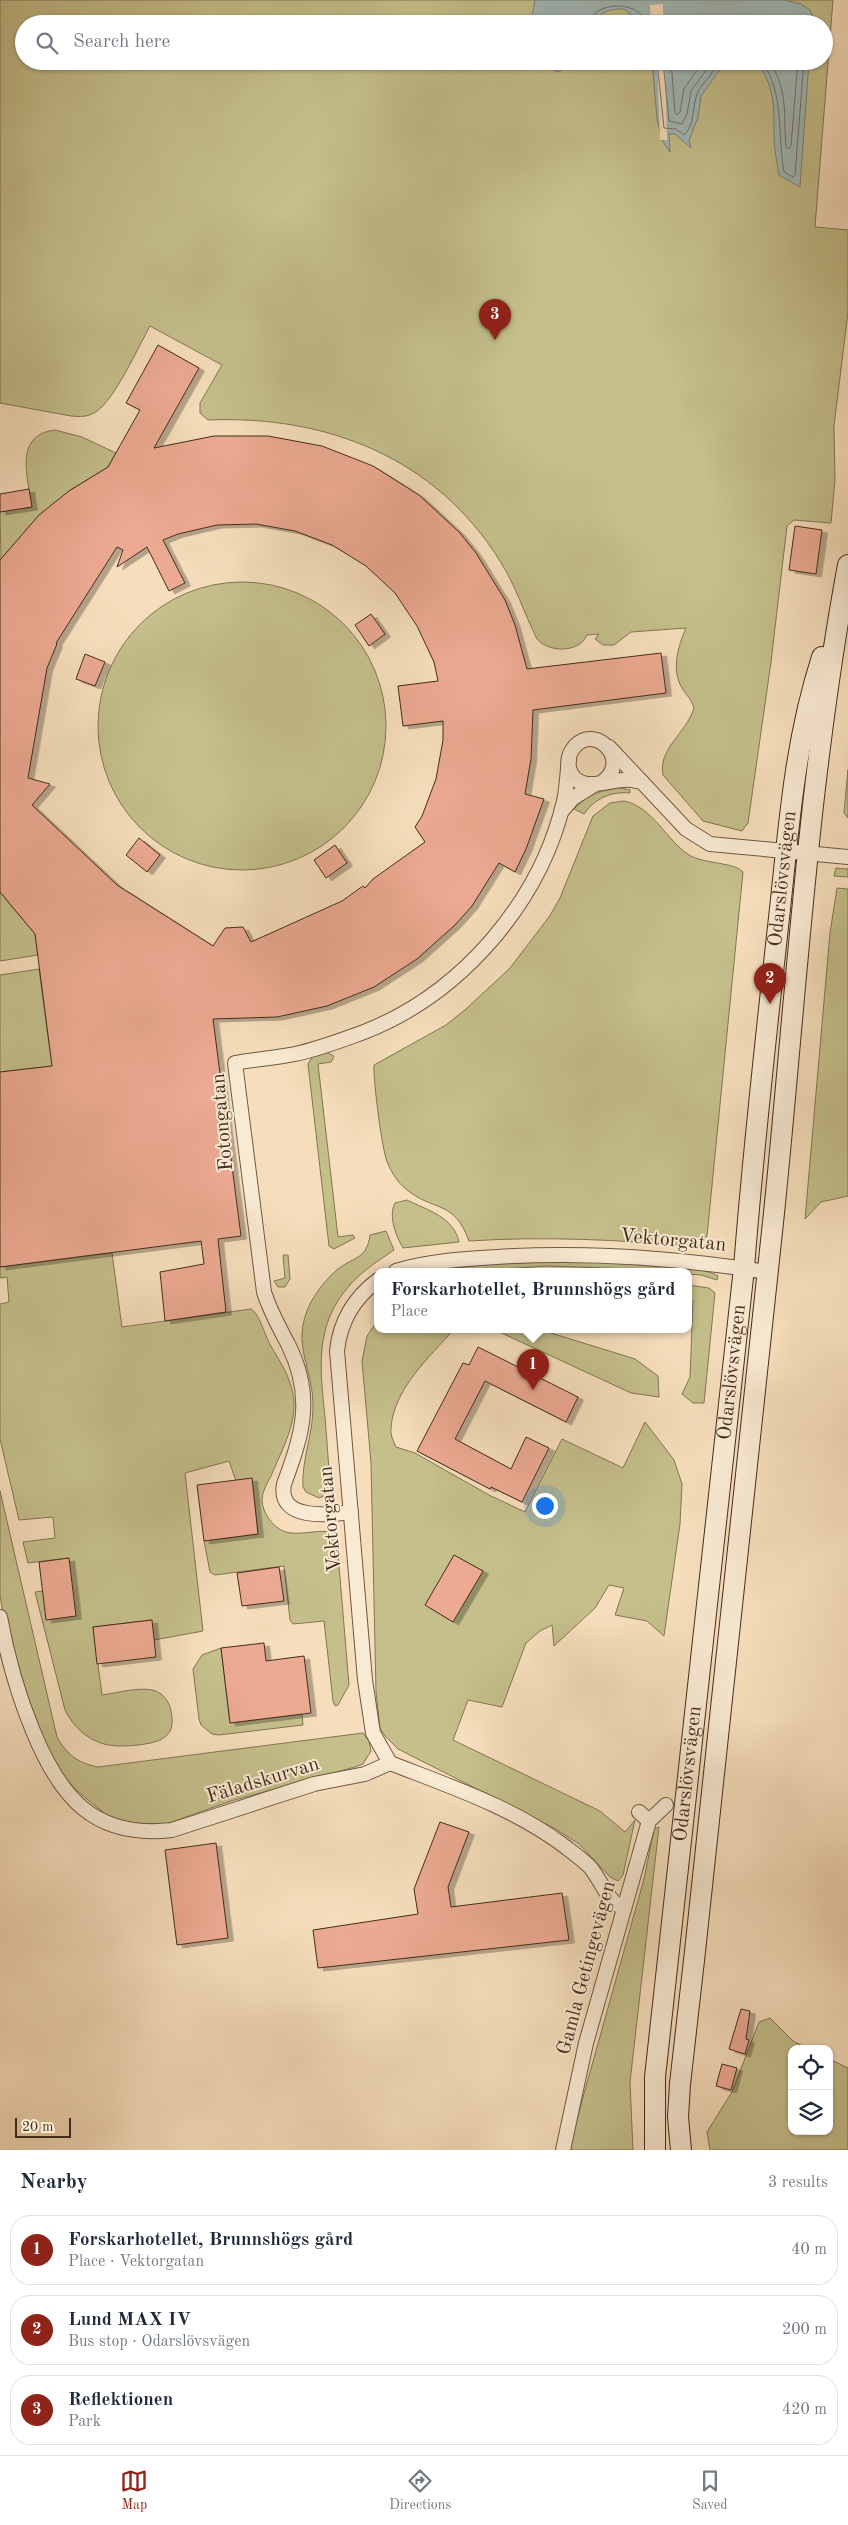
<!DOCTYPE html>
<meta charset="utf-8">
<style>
:root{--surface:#fff;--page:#f2f2f3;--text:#1f2937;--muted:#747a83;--line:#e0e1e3;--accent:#8f2418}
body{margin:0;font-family:"Old Standard TT",serif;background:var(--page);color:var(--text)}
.controls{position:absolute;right:15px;bottom:15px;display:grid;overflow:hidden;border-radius:10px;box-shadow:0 1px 4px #0004}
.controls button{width:45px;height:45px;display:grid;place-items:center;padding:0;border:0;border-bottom:1px solid var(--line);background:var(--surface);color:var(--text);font:25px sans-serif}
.scale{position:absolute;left:15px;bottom:12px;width:56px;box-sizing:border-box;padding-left:5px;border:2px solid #452c1a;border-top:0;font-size:14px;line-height:18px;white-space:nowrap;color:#452c1a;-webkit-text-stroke:4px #f9ead3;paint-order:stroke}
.you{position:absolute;left:544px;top:1505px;width:18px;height:18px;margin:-12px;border:4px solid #fff;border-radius:50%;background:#1a73e8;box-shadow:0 0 0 8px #1a73e833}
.badge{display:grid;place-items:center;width:32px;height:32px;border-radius:50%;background:var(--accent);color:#fff;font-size:16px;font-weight:700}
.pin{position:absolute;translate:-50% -41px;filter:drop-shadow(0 1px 2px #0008)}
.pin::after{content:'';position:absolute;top:26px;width:18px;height:15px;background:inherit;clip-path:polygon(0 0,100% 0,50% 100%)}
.popup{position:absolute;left:374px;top:1268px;width:318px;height:65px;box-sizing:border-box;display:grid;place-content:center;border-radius:10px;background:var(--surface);filter:drop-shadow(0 1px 4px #0005);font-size:16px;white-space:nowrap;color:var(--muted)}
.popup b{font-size:19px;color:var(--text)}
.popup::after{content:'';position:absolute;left:50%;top:100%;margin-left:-10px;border:10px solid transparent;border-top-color:var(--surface)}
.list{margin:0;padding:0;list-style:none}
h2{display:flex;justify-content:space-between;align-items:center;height:65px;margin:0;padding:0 20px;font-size:21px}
h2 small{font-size:16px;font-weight:400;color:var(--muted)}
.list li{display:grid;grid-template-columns:32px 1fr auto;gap:15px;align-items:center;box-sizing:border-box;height:70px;margin:0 10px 10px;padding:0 10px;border:1px solid var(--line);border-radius:20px}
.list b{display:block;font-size:19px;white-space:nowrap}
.list p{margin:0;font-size:16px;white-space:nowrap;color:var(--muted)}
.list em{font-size:16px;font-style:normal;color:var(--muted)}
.icon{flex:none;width:28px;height:28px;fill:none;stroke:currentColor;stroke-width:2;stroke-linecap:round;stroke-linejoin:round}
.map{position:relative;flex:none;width:848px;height:2150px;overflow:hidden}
.search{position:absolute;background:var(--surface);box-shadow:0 1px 4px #0004;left:15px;right:15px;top:15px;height:55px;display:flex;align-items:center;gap:12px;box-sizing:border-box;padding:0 18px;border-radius:28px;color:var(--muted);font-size:19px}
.sheet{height:305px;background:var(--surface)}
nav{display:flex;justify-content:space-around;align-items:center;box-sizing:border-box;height:70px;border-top:1px solid var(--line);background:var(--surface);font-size:14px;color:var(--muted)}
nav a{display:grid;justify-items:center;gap:2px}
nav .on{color:var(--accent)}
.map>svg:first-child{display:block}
.green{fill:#c4bf8b;stroke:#847652;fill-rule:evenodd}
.water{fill:#a0baba;stroke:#7c817a}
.pier{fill:#f6debc}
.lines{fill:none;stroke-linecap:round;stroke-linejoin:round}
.shore{stroke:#72736a;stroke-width:1}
.building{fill:#ecaa92;stroke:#452c1a;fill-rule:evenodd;filter:url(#shadow)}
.minor-casing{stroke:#715842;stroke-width:16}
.secondary-casing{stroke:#452c1a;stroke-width:22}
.minor{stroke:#f9ead3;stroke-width:14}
.secondary{stroke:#f9ead3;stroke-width:20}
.labels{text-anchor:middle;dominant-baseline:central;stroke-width:4;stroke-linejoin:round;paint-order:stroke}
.street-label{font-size:20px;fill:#452c1a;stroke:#f9ead3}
</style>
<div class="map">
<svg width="848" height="2150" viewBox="0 0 848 2150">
<defs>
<filter id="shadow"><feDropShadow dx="5.5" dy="3" stdDeviation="0" flood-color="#0004"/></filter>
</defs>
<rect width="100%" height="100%" fill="#f6debc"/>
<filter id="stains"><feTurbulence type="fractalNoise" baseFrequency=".004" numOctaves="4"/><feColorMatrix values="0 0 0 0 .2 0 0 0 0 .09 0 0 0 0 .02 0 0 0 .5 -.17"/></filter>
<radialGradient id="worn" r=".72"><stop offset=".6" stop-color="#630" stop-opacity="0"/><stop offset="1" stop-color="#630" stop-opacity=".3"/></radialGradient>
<g class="green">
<path d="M 0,0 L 833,0 L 815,227 L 848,230 L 848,312 L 834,426 L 835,480 L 831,523 L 794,520 L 787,526 L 771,662 L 748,823 L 742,831 L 703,821 L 663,775 C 658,748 686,734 694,708 C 692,700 687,696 682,688 C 671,670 678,646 686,628 L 631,632 L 614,645 L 603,645 L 595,639 L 599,634 L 587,635 C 579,653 549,653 537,639 C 524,613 516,586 500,561 C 435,457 326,415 208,420 L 200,413 L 200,403 L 222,365 L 150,326 C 139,346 114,400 97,411 C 89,417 81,417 71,416 L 0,403 ZM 24,24 L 824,24 L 824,61 L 24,61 Z"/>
<path d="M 55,430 L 82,437 L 116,453 L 108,467 L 69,491 L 31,524 L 1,561 L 0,512 L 32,507 C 28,478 13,435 55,430 Z"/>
<circle cx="242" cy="726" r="144"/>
<path d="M 848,769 L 848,818 L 844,813 Z"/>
<path d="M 621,788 L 630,790 L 630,793 C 611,791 594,799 584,814 L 574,809 C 588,794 601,790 621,788 Z"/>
<path d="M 624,801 C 653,807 666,840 689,855 C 704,864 734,862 743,872 L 707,1236 L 699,1244 L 693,1246 C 617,1240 545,1236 469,1241 C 454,1199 433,1212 406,1189 C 398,1183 392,1173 388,1164 C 382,1153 373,1078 374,1065 L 446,1025 L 466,1009 L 510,968 L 549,917 L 560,898 L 593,816 L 610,803 Z"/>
<path d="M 836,868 L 848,869 L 848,877 L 834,876 Z"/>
<path d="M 837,888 L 848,889 L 848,1196 L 821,1202 L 805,1219 L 830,933 Z"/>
<path d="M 0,892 L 35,934 L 38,955 L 0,961 Z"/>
<path d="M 39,969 L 52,1066 L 0,1072 L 0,975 Z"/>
<path d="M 324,1051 L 334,1056 L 331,1062 L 318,1064 L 338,1237 L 353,1235 L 355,1238 L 334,1249 L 329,1246 L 308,1064 L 313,1056 Z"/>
<path d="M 407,1200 C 427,1210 454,1217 459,1242 L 403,1248 C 396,1236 388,1216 395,1203 Z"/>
<path d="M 386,1231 L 394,1250 C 378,1261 362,1271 349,1286 C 314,1326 320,1369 325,1417 C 327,1439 328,1460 330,1482 L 329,1494 L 319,1498 L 306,1492 L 303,1487 C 301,1463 313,1433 313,1408 C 314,1369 290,1345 310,1304 C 317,1291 327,1278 338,1269 C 355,1256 367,1259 370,1235 Z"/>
<path d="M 112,1253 L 122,1327 L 251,1309 C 259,1312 266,1339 272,1348 C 283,1366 295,1385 294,1408 C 293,1431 280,1454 271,1476 C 267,1483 262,1492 262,1501 C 263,1513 272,1526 283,1531 C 298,1537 316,1529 332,1532 L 337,1542 L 349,1685 L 338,1705 L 335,1706 L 333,1701 L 324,1621 L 293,1624 L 290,1620 L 284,1566 L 215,1575 L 210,1572 L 204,1541 L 258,1534 L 252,1479 L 236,1481 L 229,1461 L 185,1473 L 203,1631 L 154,1640 L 151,1620 L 93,1627 L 102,1695 C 117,1693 137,1687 152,1690 C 161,1692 167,1698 170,1707 C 178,1736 163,1742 138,1745 C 127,1746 116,1747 104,1744 C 86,1739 73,1726 65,1710 L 35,1592 L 43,1591 L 68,1558 L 28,1563 L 23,1542 L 55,1538 L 53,1517 L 19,1520 L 0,1439 L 0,1304 L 9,1302 L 7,1277 L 0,1278 L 0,1267 Z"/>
<path d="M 283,1255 L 288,1255 L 290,1279 L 285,1287 L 278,1287 L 274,1281 L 285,1278 Z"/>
<path d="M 553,1261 C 584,1262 696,1262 718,1276 L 717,1280 L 701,1275 L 688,1274 L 688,1271 L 546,1266 L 480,1271 L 432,1271 L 504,1262 Z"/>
<path d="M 688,1285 L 709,1288 L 715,1293 L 704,1403 L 693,1403 L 682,1394 L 690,1377 L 693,1301 L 688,1299 Z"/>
<path d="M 378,1320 L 378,1329 L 454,1329 C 430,1357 393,1389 391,1429 C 390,1435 394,1442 396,1447 L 415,1453 L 489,1495 L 525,1512 L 562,1439 L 623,1468 L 645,1422 L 674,1460 L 682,1484 L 680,1524 L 664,1636 L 647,1621 L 615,1615 L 624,1588 L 609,1585 L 595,1608 L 554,1646 L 552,1625 L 540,1631 L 526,1643 L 502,1707 L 468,1700 L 453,1740 L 600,1811 L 625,1832 L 635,1820 L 623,1875 L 618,1881 L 610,1877 L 579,1844 L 554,1828 L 398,1749 L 385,1736 L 380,1728 L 376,1692 L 371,1463 L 362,1361 L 367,1336 Z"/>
<path d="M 493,1329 L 538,1329 L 635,1359 L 658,1376 L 659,1397 L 631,1393 Z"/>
<path d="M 0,1491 L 57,1737 C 67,1755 78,1763 98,1767 L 363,1733 L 369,1741 L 371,1751 L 363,1764 L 355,1767 L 231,1801 L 166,1824 L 127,1823 L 108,1816 L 93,1804 L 75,1789 L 59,1770 L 44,1742 L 32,1712 L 4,1617 L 0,1596 Z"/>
<path d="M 221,1648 L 230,1723 L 302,1714 L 303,1725 L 219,1735 L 212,1734 L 201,1725 L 199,1719 L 193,1669 L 202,1655 Z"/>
<path d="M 659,1827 L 630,2082 L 633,2150 L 571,2150 L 570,2145 L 575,2126 L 644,1879 L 654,1829 Z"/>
<path d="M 770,2018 L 793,2041 L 808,2049 L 792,2049 L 792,2131 L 829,2131 L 829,2059 L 848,2068 L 848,2150 L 710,2150 L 707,2132 L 732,2092 L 759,2022 Z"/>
</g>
<g class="water">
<path d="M 535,0 L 784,0 L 801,4 L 810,10 L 815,24 L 643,24 L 624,9 C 609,9 601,11 593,24 L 531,24 Z"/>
<path d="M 544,61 L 572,61 L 559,72 L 551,69 Z"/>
<path d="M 652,61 L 721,61 L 721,68 L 701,96 L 698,117 L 689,141 L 691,148 L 675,134 L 669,134 L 670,152 L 662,140 L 657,119 Z"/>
<path d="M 755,61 L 809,61 L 800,187 L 779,175 C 777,162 774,149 774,136 C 774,108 775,83 755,61 Z"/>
</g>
<g class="pier">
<path d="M 663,4 L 663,24 L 651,24 L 650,5 Z"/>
<path d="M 657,61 L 665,61 L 667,140 L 660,140 Z"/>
</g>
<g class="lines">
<g class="shore">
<path d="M 589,24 C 592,0 643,0 646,24"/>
<path d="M 657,61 L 664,128 L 676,129 L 684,135 C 695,125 692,108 697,94 C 701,82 716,75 716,61"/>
<path d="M 663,61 L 669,121 L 682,124 L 687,114 L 691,91 L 709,66 L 710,61"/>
<path d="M 671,61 L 675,112 L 677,115 L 680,112 L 684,89 L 703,61"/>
<path d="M 762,61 C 785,95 777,133 784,172 L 793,177 L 795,175 L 804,61"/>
<path d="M 769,61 C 789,90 783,115 786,147 L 789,149 L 791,146 L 798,61"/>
</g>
</g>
<g class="building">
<path d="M 158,345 L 199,368 L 154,448 L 214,436 L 268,436 L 322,446 L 373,466 L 419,495 L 459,532 L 476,553 L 505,600 L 515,625 L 527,669 L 661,653 L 666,693 L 533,710 L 531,759 L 525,794 L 544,799 L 526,849 L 515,872 L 499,863 L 472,906 L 455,925 L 417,959 L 374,987 L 327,1006 L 277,1017 L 213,1019 L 241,1236 L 218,1239 L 226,1312 L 165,1321 L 160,1272 L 204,1264 L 201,1241 L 0,1267 L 0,1072 L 52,1066 L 35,934 L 0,892 L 0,560 L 39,515 L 69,491 L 108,467 L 140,410 L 126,403 ZM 256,524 L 295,531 L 332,545 L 366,566 L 395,593 L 417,626 L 434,662 L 438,681 L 398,686 L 403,726 L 443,721 L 443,740 L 436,779 L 422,816 L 415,827 L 425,842 L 373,879 L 365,888 L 363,886 L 342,901 L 251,942 L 243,927 L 225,928 L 213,946 L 117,885 L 32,805 L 50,784 L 28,778 L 47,668 L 57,644 L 56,643 L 117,547 L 123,550 L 117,567 L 147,547 L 169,591 L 185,583 L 163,540 L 178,534 L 217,525 Z"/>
<path d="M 29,489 L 32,507 L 0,512 L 0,494 Z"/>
<path d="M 795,526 L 822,530 L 816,574 L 789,570 Z"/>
<path d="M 371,614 L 385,634 L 369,646 L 355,625 Z"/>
<path d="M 85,654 L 105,662 L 95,686 L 76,679 Z"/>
<path d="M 139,838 L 160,855 L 147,872 L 126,855 Z"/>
<path d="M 335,845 L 347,863 L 326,878 L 314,860 Z"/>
<path d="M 478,1347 L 578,1397 L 566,1422 L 485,1381 L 455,1439 L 511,1469 L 526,1437 L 549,1448 L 522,1502 L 491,1487 L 490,1489 L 417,1451 L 463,1363 L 469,1365 Z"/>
<path d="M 252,1478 L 258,1534 L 204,1541 L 197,1485 Z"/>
<path d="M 454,1555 L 483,1571 L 453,1622 L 425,1605 Z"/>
<path d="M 69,1558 L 76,1616 L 46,1620 L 39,1562 Z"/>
<path d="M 279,1567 L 284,1601 L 242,1606 L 237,1573 Z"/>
<path d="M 152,1620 L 156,1657 L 97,1664 L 93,1627 Z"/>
<path d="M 264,1643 L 266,1661 L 304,1656 L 311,1713 L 230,1723 L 221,1648 Z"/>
<path d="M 440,1822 L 469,1832 L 448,1887 L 451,1907 L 562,1893 L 569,1940 L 318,1968 L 313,1930 L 418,1914 L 414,1889 Z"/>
<path d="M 216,1843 L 228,1938 L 177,1945 L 165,1850 Z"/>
<path d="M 741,2009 L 750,2011 L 746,2039 L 749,2040 L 745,2054 L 729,2049 Z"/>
<path d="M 722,2064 L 737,2068 L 731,2090 L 716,2086 Z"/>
</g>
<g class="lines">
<g class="minor-casing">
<g id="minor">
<path d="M 609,747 L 686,829 L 710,844 L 848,857"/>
<path d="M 602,782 C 631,763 598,723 575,746 C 570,752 567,760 569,768 C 576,794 605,781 623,780 C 629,779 636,781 642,782"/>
<path d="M 561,812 L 573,798 L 594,785"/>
<path d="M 396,1271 C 429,1261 463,1259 497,1257 C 588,1251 678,1258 767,1272"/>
<path d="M 378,1280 C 354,1298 340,1321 337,1351 L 365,1680 L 373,1733 L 390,1763"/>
<path d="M 351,1512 C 329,1515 277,1521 284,1484 C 303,1433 314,1396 288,1344 C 279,1327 270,1311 264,1292 L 235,1063 C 255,1059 276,1058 295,1054 C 319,1049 342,1040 364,1032 C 461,994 540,903 564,801 C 567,788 567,774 569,760"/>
<path d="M 0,1617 C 7,1656 18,1695 33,1731 C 60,1797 94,1839 172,1830 L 314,1784 L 365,1774 L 390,1763 C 449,1786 512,1807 563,1845 C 572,1852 582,1859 590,1867 C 601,1880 607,1901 623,1908"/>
<path d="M 639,1812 L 649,1821"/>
<path d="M 563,2150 L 586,2043 L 649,1821 L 666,1805"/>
</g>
</g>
<g class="secondary-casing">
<g id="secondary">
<path id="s1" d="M 655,2150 L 655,2077 L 744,1268 C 753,1151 766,1035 779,918 C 789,827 794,744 822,657"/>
<path d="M 681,2150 L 678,2117 L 680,2084 C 713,1794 745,1504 774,1213 C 796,997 808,779 848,565"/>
</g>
</g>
<use href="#minor" class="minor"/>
<use href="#secondary" class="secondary"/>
</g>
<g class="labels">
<g class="street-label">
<text stroke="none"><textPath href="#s1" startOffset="1278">Odarslövsvägen</textPath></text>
<text transform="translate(223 1122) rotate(-95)">Fotongatan</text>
<text transform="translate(673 1241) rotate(5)">Vektorgatan</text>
<text stroke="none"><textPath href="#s1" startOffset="782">Odarslövsvägen</textPath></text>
<text transform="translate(331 1519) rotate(-95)">Vektorgatan</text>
<text stroke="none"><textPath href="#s1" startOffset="378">Odarslövsvägen</textPath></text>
<text transform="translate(263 1781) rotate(-17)">Fäladskurvan</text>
<text transform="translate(587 1968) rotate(-75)">Gamla Getingevägen</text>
</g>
</g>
<rect width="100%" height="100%" filter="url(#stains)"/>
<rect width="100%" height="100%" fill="url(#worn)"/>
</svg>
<div class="controls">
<button><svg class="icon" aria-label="locate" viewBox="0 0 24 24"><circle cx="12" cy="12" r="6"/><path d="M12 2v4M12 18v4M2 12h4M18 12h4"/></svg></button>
<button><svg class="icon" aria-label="layers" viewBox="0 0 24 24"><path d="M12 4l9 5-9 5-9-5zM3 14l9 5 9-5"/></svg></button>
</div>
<div class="scale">20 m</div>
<div class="you"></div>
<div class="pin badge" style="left:533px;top:1390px">1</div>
<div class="popup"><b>Forskarhotellet, Brunnshögs gård</b>Place</div>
<div class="pin badge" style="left:770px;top:1004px">2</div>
<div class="pin badge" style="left:495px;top:340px">3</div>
<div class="search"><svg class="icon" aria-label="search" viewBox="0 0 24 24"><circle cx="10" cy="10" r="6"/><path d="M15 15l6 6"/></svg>Search here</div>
</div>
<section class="sheet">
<h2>Nearby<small>3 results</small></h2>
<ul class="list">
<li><span class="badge">1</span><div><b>Forskarhotellet, Brunnshögs gård</b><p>Place · Vektorgatan</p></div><em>40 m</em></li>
<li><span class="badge">2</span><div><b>Lund MAX IV</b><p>Bus stop · Odarslövsvägen</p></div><em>200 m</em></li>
<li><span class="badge">3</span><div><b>Reflektionen</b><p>Park</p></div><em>420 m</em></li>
</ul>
</section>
<nav>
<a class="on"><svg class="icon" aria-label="map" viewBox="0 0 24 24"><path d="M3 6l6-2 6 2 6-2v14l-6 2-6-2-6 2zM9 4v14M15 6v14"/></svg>Map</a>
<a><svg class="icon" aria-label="directions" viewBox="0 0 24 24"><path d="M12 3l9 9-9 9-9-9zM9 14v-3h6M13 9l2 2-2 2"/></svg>Directions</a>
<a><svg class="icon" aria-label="saved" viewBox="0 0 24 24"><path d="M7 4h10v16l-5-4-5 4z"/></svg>Saved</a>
</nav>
